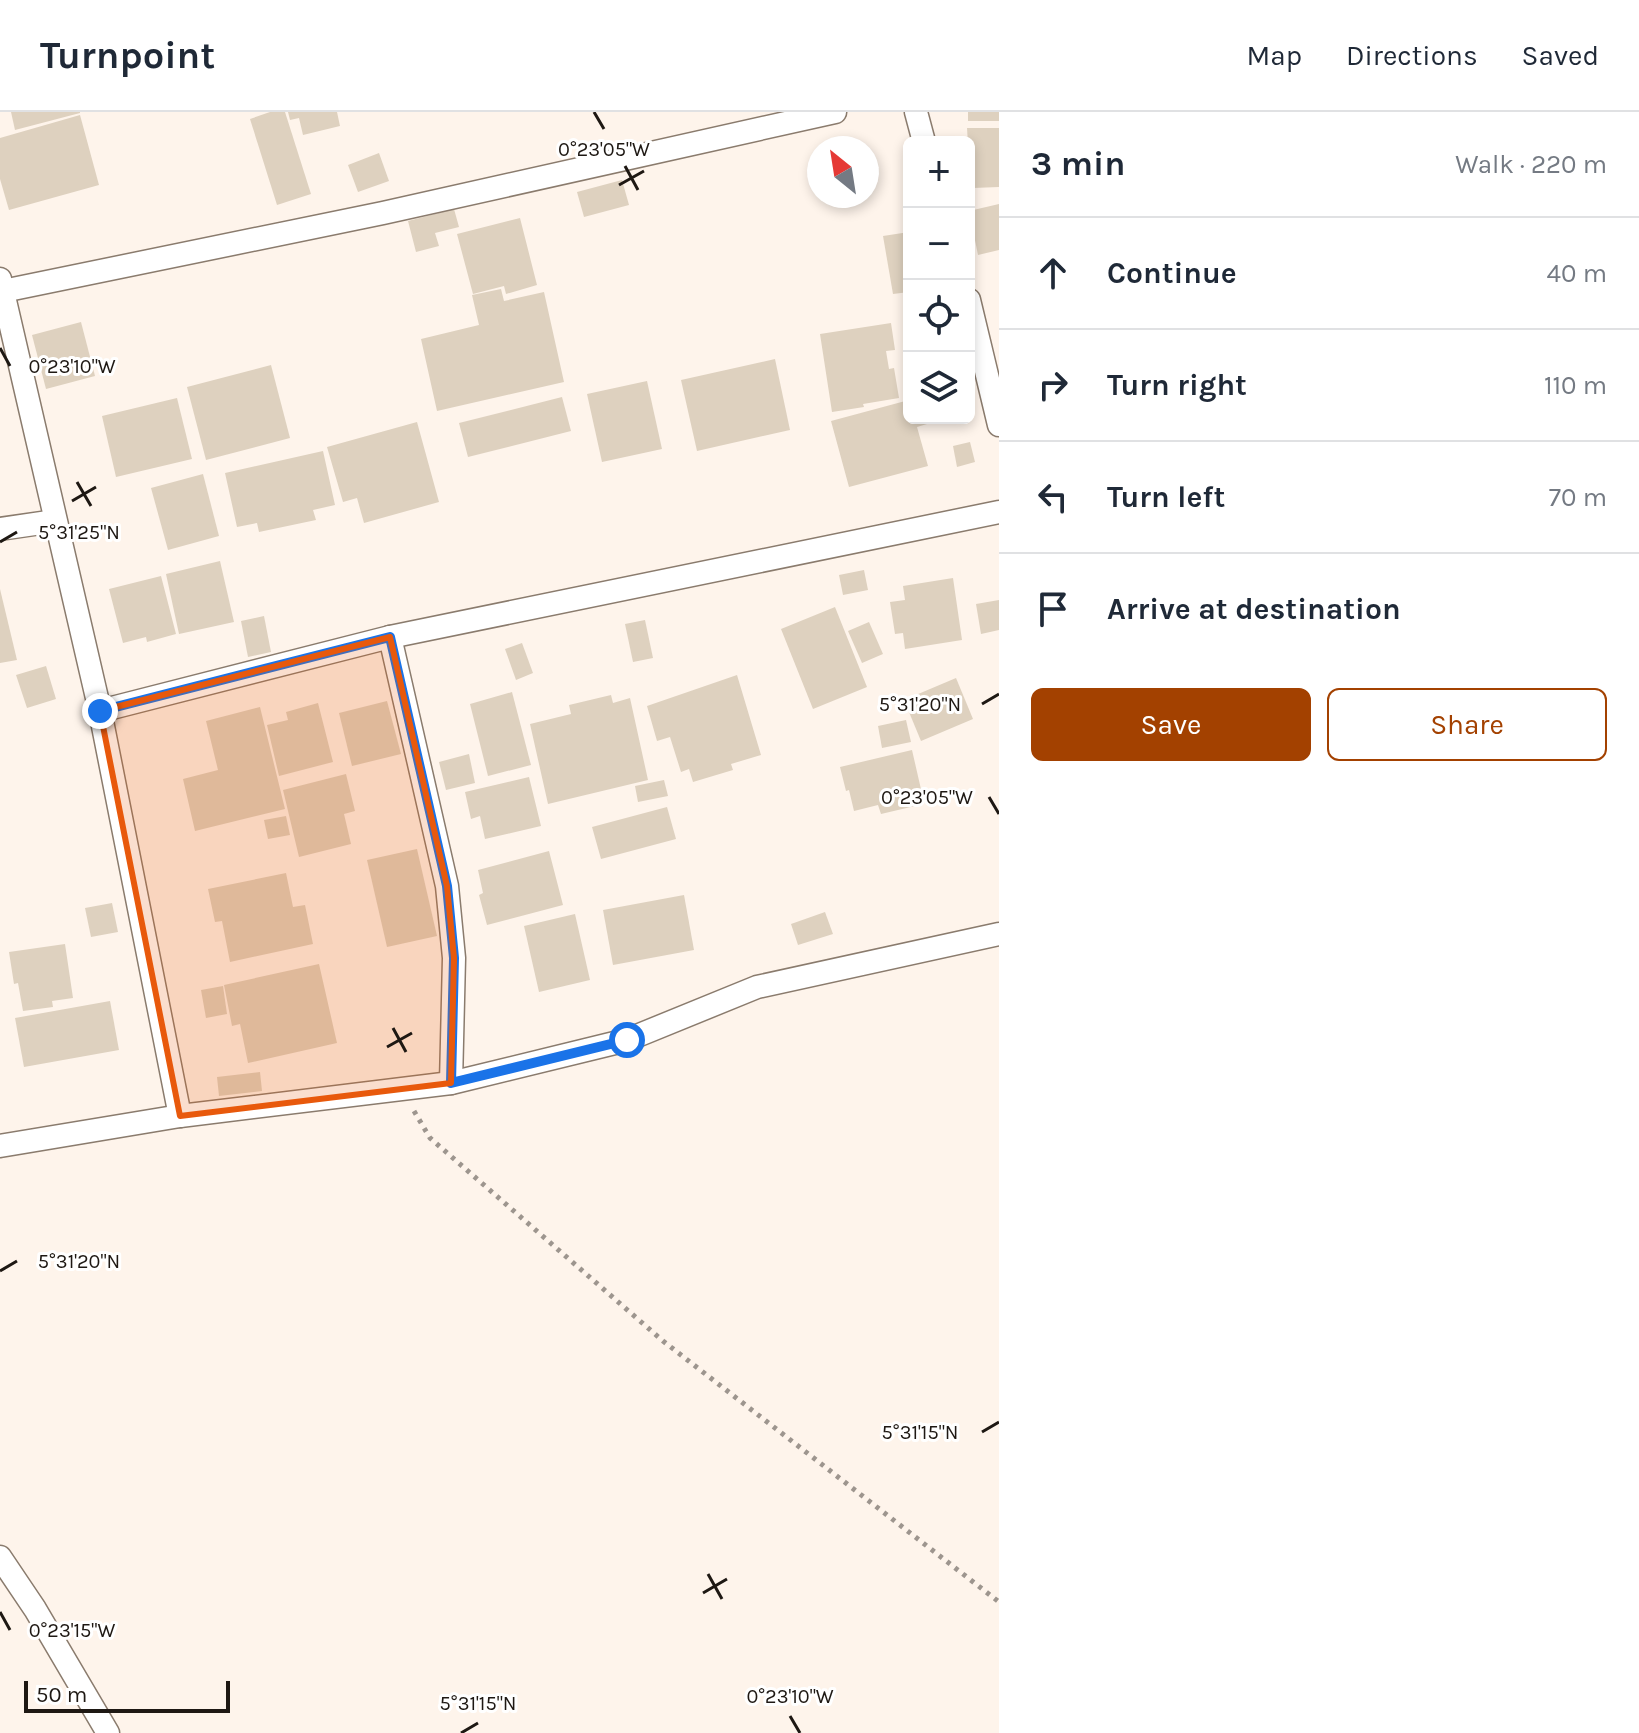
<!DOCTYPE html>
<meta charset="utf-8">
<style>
:root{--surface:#fff;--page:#f6f6f7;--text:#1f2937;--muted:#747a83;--line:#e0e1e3;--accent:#a34100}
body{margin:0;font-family:Karla,sans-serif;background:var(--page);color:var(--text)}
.controls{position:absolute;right:24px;top:24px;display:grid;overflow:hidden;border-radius:12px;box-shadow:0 4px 12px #0003}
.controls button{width:72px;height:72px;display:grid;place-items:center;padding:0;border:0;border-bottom:2px solid var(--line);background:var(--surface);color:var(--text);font:40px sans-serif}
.compass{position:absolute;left:807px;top:24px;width:72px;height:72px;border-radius:50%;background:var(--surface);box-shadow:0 4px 12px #0003;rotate:330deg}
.scale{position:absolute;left:24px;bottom:20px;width:206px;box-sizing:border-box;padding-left:8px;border:4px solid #1e1813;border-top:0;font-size:22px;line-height:28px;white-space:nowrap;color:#1e1813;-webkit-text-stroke:6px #fff;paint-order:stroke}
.stop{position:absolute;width:24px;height:24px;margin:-18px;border:6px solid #1a73e8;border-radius:50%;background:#fff}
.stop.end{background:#1a73e8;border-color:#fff;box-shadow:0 2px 8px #0008}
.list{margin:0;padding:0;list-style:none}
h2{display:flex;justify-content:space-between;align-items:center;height:104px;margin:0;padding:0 32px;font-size:34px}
h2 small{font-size:26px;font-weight:400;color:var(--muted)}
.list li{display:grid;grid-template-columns:52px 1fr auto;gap:24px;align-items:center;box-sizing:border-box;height:112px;padding:0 32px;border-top:2px solid var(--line)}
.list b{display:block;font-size:30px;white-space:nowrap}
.list em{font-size:26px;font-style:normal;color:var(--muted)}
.actions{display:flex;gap:16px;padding:24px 32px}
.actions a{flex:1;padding:18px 0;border:2px solid var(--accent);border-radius:12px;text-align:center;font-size:28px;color:var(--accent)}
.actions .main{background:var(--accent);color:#fff}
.icon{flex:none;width:44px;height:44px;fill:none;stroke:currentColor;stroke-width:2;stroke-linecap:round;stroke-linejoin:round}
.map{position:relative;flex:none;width:999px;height:1621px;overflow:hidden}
header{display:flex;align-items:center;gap:48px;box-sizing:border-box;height:112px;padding:0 40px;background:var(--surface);border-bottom:2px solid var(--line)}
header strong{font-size:38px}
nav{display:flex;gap:44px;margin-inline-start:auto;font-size:28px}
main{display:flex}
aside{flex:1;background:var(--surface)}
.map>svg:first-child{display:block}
.building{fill:#ded1bf}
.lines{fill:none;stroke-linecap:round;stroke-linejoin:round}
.street-casing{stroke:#8a7b6d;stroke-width:25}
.path{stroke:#9d958e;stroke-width:5;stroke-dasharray:4 6;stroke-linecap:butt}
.street{stroke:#fff;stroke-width:22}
.route{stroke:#1a73e8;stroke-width:10}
.marked{fill:#e8590c;fill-opacity:0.2;stroke:#e8590c;stroke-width:6;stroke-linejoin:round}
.ticks{fill:none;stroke:#1e1813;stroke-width:3}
.ticks-label{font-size:20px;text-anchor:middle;fill:#1e1813;stroke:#fff;stroke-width:6;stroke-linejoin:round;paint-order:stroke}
</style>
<header>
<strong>Turnpoint</strong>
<nav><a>Map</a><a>Directions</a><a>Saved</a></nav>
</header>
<main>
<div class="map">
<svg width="999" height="1621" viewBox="0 0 999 1621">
<rect width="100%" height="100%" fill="#fef4eb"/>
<g class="building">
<path d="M 11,0 L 80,0 L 80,1 L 15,18 Z"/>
<path d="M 270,0 L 285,0 L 311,82 L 277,93 L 250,7 Z"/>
<path d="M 288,0 L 337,0 L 340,14 L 303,23 L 299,6 L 290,8 Z"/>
<rect x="968" y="0" width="31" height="9"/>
<path d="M 80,3 L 99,73 L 9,98 L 0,67 L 0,26 Z"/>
<path d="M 967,16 L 999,16 L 999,75 L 973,76 L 973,47 L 969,47 Z"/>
<path d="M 379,41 L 389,69 L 358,80 L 348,53 Z"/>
<path d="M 622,68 L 629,93 L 584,105 L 577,80 Z"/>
<path d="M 999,92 L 999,138 L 978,143 L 969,99 Z"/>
<path d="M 454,97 L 459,115 L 435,121 L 439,134 L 416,140 L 408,109 Z"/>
<path d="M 520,106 L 537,173 L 506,182 L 504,174 L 473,182 L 457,122 Z"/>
<path d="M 909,120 L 909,180 L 893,182 L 883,124 Z"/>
<path d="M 501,177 L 504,189 L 544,180 L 564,270 L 437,299 L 421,227 L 479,213 L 472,183 Z"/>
<path d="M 81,210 L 95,264 L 46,277 L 32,223 Z"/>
<path d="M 891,211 L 895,238 L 886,239 L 889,257 L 894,256 L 899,286 L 863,292 L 864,295 L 832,300 L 820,222 Z"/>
<path d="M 775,247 L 790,318 L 697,339 L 681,268 Z"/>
<path d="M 271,253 L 290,326 L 206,348 L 187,275 Z"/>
<path d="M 647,269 L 662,337 L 602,350 L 587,282 Z"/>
<path d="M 562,285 L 571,319 L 468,345 L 459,311 Z"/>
<path d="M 177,286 L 192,347 L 116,365 L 102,304 Z"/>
<path d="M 909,288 L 909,306 L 947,306 L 917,315 L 928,354 L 849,375 L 831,309 Z"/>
<path d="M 417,310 L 439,390 L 364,411 L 357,386 L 343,390 L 327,335 Z"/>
<path d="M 970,330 L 975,350 L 957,355 L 953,334 Z"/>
<path d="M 323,339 L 335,393 L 313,398 L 316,408 L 259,420 L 257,411 L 237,415 L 225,361 Z"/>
<path d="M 203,362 L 219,424 L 168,438 L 151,376 Z"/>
<path d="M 220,449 L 234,510 L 179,522 L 166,462 Z"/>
<path d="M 864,458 L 868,478 L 843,483 L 839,463 Z"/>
<path d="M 161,464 L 176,522 L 147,530 L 146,525 L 123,531 L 109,477 Z"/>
<path d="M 953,466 L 962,528 L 905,537 L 903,521 L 895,522 L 890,490 L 905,488 L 903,474 Z"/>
<path d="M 0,477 L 17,548 L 0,551 Z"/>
<path d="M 999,488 L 999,518 L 981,522 L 976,492 Z"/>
<path d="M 835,495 L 867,575 L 813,597 L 781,517 Z"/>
<path d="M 264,504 L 271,540 L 248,545 L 241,509 Z"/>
<path d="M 645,508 L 653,546 L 633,550 L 625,512 Z"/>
<path d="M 869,510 L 883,542 L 862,551 L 848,519 Z"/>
<path d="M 522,531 L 533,561 L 516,568 L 505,537 Z"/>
<path d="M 46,554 L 56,587 L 27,596 L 16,563 Z"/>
<path d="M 737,563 L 761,643 L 731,652 L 733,658 L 693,670 L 689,657 L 681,660 L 670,625 L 657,629 L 647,594 Z"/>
<path d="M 956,566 L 973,607 L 921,629 L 904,588 Z"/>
<path d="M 512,580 L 531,653 L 488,664 L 470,592 Z"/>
<path d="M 611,583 L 613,591 L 630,586 L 648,668 L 548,692 L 530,612 L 571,602 L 569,593 Z"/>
<path d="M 387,589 L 401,642 L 352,654 L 339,601 Z"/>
<path d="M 318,591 L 333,650 L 279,664 L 267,613 L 288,608 L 286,600 Z"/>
<path d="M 260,595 L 285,697 L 195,719 L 183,667 L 218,658 L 206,609 Z"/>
<path d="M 906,608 L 911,630 L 882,636 L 878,614 Z"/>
<path d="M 912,638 L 923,686 L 914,688 L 915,694 L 881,702 L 878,693 L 854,699 L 849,678 L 846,679 L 840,655 Z"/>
<path d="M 469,642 L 475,671 L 446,678 L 439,650 Z"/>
<path d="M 346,662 L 355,699 L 344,702 L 351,732 L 299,745 L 283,678 Z"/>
<path d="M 529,665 L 541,714 L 485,727 L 480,704 L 471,707 L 465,680 Z"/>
<path d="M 664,668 L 668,684 L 638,690 L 635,674 Z"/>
<path d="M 667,695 L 676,727 L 601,747 L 592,715 Z"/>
<path d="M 286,704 L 290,723 L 268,727 L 264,708 Z"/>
<path d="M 417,737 L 437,824 L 387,835 L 367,748 Z"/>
<path d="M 549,739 L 563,793 L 487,813 L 479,783 L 483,781 L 478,758 Z"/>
<path d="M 286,761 L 293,795 L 305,793 L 313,832 L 230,850 L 222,809 L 215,810 L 208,777 Z"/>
<path d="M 684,783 L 694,838 L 613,853 L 603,798 Z"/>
<path d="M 112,791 L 118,820 L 91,825 L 85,796 Z"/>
<path d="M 825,800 L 833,822 L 798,833 L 791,812 Z"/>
<path d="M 575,802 L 590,868 L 539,880 L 524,814 Z"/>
<path d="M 65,832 L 73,886 L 52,889 L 53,895 L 23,899 L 18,871 L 14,872 L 9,840 Z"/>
<path d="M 319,852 L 337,931 L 248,951 L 240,912 L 232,914 L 224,873 Z"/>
<path d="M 223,874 L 227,902 L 206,906 L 201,878 Z"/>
<path d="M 110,889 L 119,938 L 24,955 L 15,906 Z"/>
<path d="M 260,960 L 262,979 L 219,984 L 217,965 Z"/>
</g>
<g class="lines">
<g class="street-casing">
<g id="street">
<path d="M 916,0 L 924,30"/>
<path d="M 0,167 L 100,599 L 180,1004"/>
<path d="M 3,179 L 383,101 L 835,0"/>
<path d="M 969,188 L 999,313"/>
<path d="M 0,417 L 55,409"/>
<path d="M 390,525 L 447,774 L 454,846 L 451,971"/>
<path d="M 100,599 L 390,525 L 999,400"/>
<path d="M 0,1034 L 180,1004 L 451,971 L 627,928 L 757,875 L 999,822"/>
<path d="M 0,1445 L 35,1497 L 108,1621"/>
</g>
</g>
<path class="path" d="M 414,999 L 430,1026 L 663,1229 L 999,1490"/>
<use href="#street" class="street"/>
</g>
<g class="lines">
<path class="route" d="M 100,599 L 390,525 L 447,774 L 454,846 L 451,971 L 627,928"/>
</g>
<path class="marked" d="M 390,525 L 447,774 L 454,846 L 451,971 L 180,1004 L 100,599 Z"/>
<path class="ticks" d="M 594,0 L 604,17M 625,54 L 638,78M 619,73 L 644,59M 0,236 L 10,254M 77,370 L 91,394M 72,389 L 96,375M 0,430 L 17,420M 982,592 L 999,582M 989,685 L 999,702M 393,916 L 406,940M 387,935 L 412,921M 0,1159 L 17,1149M 982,1320 L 999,1310M 708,1462 L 722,1487M 703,1481 L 727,1467M 0,1500 L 10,1518M 790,1604 L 800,1621M 461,1621 L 478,1611"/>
<g class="ticks-label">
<text x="604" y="44">0°23'05"W</text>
<text x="72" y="261">0°23'10"W</text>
<text x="79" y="427">5°31'25"N</text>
<text x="920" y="599">5°31'20"N</text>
<text x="927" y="692">0°23'05"W</text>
<text x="79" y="1156">5°31'20"N</text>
<text x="920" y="1327">5°31'15"N</text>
<text x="72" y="1525">0°23'15"W</text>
<text x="790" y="1591">0°23'10"W</text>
<text x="478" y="1598">5°31'15"N</text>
</g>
</svg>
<div class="controls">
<button>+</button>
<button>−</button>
<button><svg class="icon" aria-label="locate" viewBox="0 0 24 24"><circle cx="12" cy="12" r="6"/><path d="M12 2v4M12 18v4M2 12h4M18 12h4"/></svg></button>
<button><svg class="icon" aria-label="layers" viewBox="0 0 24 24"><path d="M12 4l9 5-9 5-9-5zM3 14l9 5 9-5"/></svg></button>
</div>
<svg class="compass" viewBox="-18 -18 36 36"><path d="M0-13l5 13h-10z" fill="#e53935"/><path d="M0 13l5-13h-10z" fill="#747a83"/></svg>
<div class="scale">50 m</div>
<div class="stop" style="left:627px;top:928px"></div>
<div class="stop end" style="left:100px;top:599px"></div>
</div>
<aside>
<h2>3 min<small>Walk · 220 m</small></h2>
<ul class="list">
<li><svg class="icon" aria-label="ahead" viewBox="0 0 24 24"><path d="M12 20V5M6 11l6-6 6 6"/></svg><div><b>Continue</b></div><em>40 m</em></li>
<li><svg class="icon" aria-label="right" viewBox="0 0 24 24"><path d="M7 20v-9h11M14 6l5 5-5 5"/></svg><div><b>Turn right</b></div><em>110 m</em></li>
<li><svg class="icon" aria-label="left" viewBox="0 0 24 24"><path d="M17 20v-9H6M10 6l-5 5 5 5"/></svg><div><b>Turn left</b></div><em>70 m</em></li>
<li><svg class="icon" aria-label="arrive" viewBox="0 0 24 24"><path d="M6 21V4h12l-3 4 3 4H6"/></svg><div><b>Arrive at destination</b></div></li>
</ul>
<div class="actions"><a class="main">Save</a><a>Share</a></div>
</aside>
</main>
